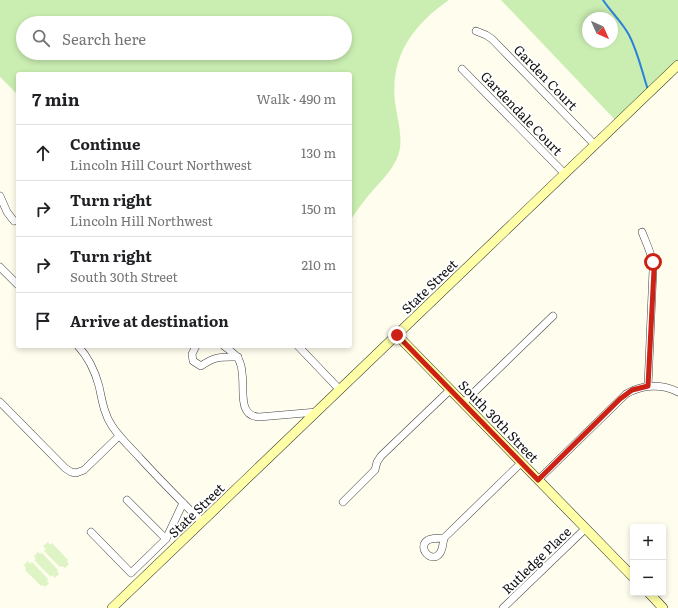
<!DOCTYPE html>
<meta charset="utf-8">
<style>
:root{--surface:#fff;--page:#f6f6f6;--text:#202124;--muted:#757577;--line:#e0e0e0}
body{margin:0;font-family:Literata,serif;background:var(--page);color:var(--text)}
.controls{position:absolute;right:12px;bottom:12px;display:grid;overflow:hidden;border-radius:4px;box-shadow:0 2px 6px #0003}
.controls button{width:36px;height:36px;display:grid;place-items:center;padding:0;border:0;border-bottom:1px solid var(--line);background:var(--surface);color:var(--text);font:20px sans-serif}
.compass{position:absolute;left:582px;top:12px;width:36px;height:36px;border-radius:50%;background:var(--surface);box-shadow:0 2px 6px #0003;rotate:135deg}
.stop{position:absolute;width:12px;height:12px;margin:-9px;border:3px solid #cc2216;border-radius:50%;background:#fff}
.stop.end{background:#cc2216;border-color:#fff;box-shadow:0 1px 4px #0008}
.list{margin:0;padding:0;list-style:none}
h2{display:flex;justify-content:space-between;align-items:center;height:52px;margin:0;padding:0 16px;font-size:17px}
h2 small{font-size:13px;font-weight:400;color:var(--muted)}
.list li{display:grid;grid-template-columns:26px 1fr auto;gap:12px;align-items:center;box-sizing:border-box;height:56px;padding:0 16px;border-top:1px solid var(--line)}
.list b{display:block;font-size:15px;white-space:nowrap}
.list p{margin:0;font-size:13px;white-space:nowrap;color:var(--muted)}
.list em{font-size:13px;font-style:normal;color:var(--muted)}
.icon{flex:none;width:22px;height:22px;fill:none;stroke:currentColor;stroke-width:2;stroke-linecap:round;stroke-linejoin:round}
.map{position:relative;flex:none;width:678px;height:608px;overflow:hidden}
.search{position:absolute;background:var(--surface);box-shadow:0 2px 6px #0003;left:16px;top:16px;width:336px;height:44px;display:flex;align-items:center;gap:10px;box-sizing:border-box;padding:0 14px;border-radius:22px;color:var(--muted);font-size:15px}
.panel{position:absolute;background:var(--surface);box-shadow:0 2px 6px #0003;left:16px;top:72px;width:336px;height:276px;border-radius:4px}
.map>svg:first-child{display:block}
.green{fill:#caeeb2;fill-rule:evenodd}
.pitch{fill:#def4c5}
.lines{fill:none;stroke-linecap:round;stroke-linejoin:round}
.stream{stroke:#2a81dc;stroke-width:2}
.street-casing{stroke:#404040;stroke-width:8}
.secondary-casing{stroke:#2f2f2f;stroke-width:10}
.street{stroke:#fff;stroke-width:7}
.secondary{stroke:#ffffa8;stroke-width:9}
.route{stroke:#cc2216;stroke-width:5}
.labels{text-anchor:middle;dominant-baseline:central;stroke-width:4;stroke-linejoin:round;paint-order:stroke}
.street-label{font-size:13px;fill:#0d0d0d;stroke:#fff}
</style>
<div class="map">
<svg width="678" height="608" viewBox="0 0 678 608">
<rect width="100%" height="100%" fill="#fffded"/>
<g class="green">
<path d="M 0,0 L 449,0 C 413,25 390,56 395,102 C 397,117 402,133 400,148 C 397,165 385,177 374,189 C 365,199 357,210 350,221 L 350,74 L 18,74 L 18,95 L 0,77 ZM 23,23 L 345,23 L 345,53 L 23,53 Z"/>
<path d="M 501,0 L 678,0 L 678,65 L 618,123 ZM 588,18 L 612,18 L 612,42 L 588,42 Z"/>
</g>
<g class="pitch">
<path d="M 48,542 L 50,545 L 52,543 L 68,560 L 67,562 L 69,564 L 65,568 L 62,566 L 60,567 L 44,551 L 46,549 L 43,546 Z"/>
<path d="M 38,552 L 40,554 L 42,553 L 58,570 L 57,571 L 59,574 L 55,578 L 52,575 L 51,577 L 34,560 L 36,559 L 34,556 Z"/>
<path d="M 28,561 L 30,564 L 32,562 L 48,579 L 47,581 L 49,583 L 45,587 L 43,585 L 41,586 L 25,570 L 26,568 L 24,565 Z"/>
</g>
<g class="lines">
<path class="stream" d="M 603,0 C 611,12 622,22 629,35 C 638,52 642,72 648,90"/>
<g class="street-casing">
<g id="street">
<path d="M 476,31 L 486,35 L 492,39 L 595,145"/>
<path d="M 462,69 L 565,174"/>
<path d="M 0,196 L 7,212 L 14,221"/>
<path d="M 642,232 C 647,245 653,256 653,270 L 648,386"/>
<path d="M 0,267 L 18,285"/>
<path d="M 78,346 C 88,357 95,371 99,386 C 102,400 104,414 112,426 C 120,438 131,448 140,458 C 160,480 181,501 202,522"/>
<path d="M 196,346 L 192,354 L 193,361 L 201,366 C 215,356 220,357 238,357"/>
<path d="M 224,346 C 228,349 235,354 238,358 C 240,362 242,369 242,373 C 245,388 237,416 259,417 L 317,412"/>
<path d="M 298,346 L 340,390"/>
<path d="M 0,402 L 65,468 L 71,472 L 76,473 L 84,470 L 119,436"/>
<path d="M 463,403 L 553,316"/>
<path d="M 538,480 L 626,394 C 641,385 661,383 678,392"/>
<path d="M 127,500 L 166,539"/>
<path d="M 343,502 L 375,470 L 377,462 L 381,456 L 450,390"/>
<path d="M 91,532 L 131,573 L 166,539 L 183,503"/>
<path d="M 444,538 L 521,463"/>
<path d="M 444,538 C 443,542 443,549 440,553 C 432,565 416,547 428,540 C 432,538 439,538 444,538 Z"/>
<path d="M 503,608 L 586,528"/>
</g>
</g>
<g class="secondary-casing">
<g id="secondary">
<path d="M 397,335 L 633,577"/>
<path d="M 649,593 L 663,608"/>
<path d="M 112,608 L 678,65"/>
</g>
</g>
<use href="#street" class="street"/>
<use href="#secondary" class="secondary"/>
</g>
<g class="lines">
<path class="route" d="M 397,335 L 538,480 L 620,399 L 632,390 L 648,386 L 654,270 L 653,262"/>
</g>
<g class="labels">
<g class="street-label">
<text transform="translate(546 77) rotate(46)">Garden Court</text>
<text transform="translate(522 113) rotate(46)">Gardendale Court</text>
<text transform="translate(429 286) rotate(-44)">State Street</text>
<text transform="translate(499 421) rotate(46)">South 30th Street</text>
<text transform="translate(196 510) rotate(-44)">State Street</text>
<text transform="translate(536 560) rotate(-44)">Rutledge Place</text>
</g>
</g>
</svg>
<div class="controls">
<button>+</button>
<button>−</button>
</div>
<svg class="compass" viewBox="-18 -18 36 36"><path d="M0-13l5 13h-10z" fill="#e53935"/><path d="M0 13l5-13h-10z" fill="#757577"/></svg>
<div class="stop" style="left:653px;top:262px"></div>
<div class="stop end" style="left:397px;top:335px"></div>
<div class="search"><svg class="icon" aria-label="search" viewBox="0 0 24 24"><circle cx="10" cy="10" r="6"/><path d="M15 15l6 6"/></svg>Search here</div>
<section class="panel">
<h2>7 min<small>Walk · 490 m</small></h2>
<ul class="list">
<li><svg class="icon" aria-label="ahead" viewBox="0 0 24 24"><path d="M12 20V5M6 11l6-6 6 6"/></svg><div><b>Continue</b><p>Lincoln Hill Court Northwest</p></div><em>130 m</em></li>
<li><svg class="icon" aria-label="right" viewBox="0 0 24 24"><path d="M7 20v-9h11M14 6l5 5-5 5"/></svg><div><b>Turn right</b><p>Lincoln Hill Northwest</p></div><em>150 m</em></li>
<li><svg class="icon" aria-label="right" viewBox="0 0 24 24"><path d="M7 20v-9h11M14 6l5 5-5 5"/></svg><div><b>Turn right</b><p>South 30th Street</p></div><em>210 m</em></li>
<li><svg class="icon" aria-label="arrive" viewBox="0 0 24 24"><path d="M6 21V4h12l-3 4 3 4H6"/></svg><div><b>Arrive at destination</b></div></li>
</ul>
</section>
</div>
